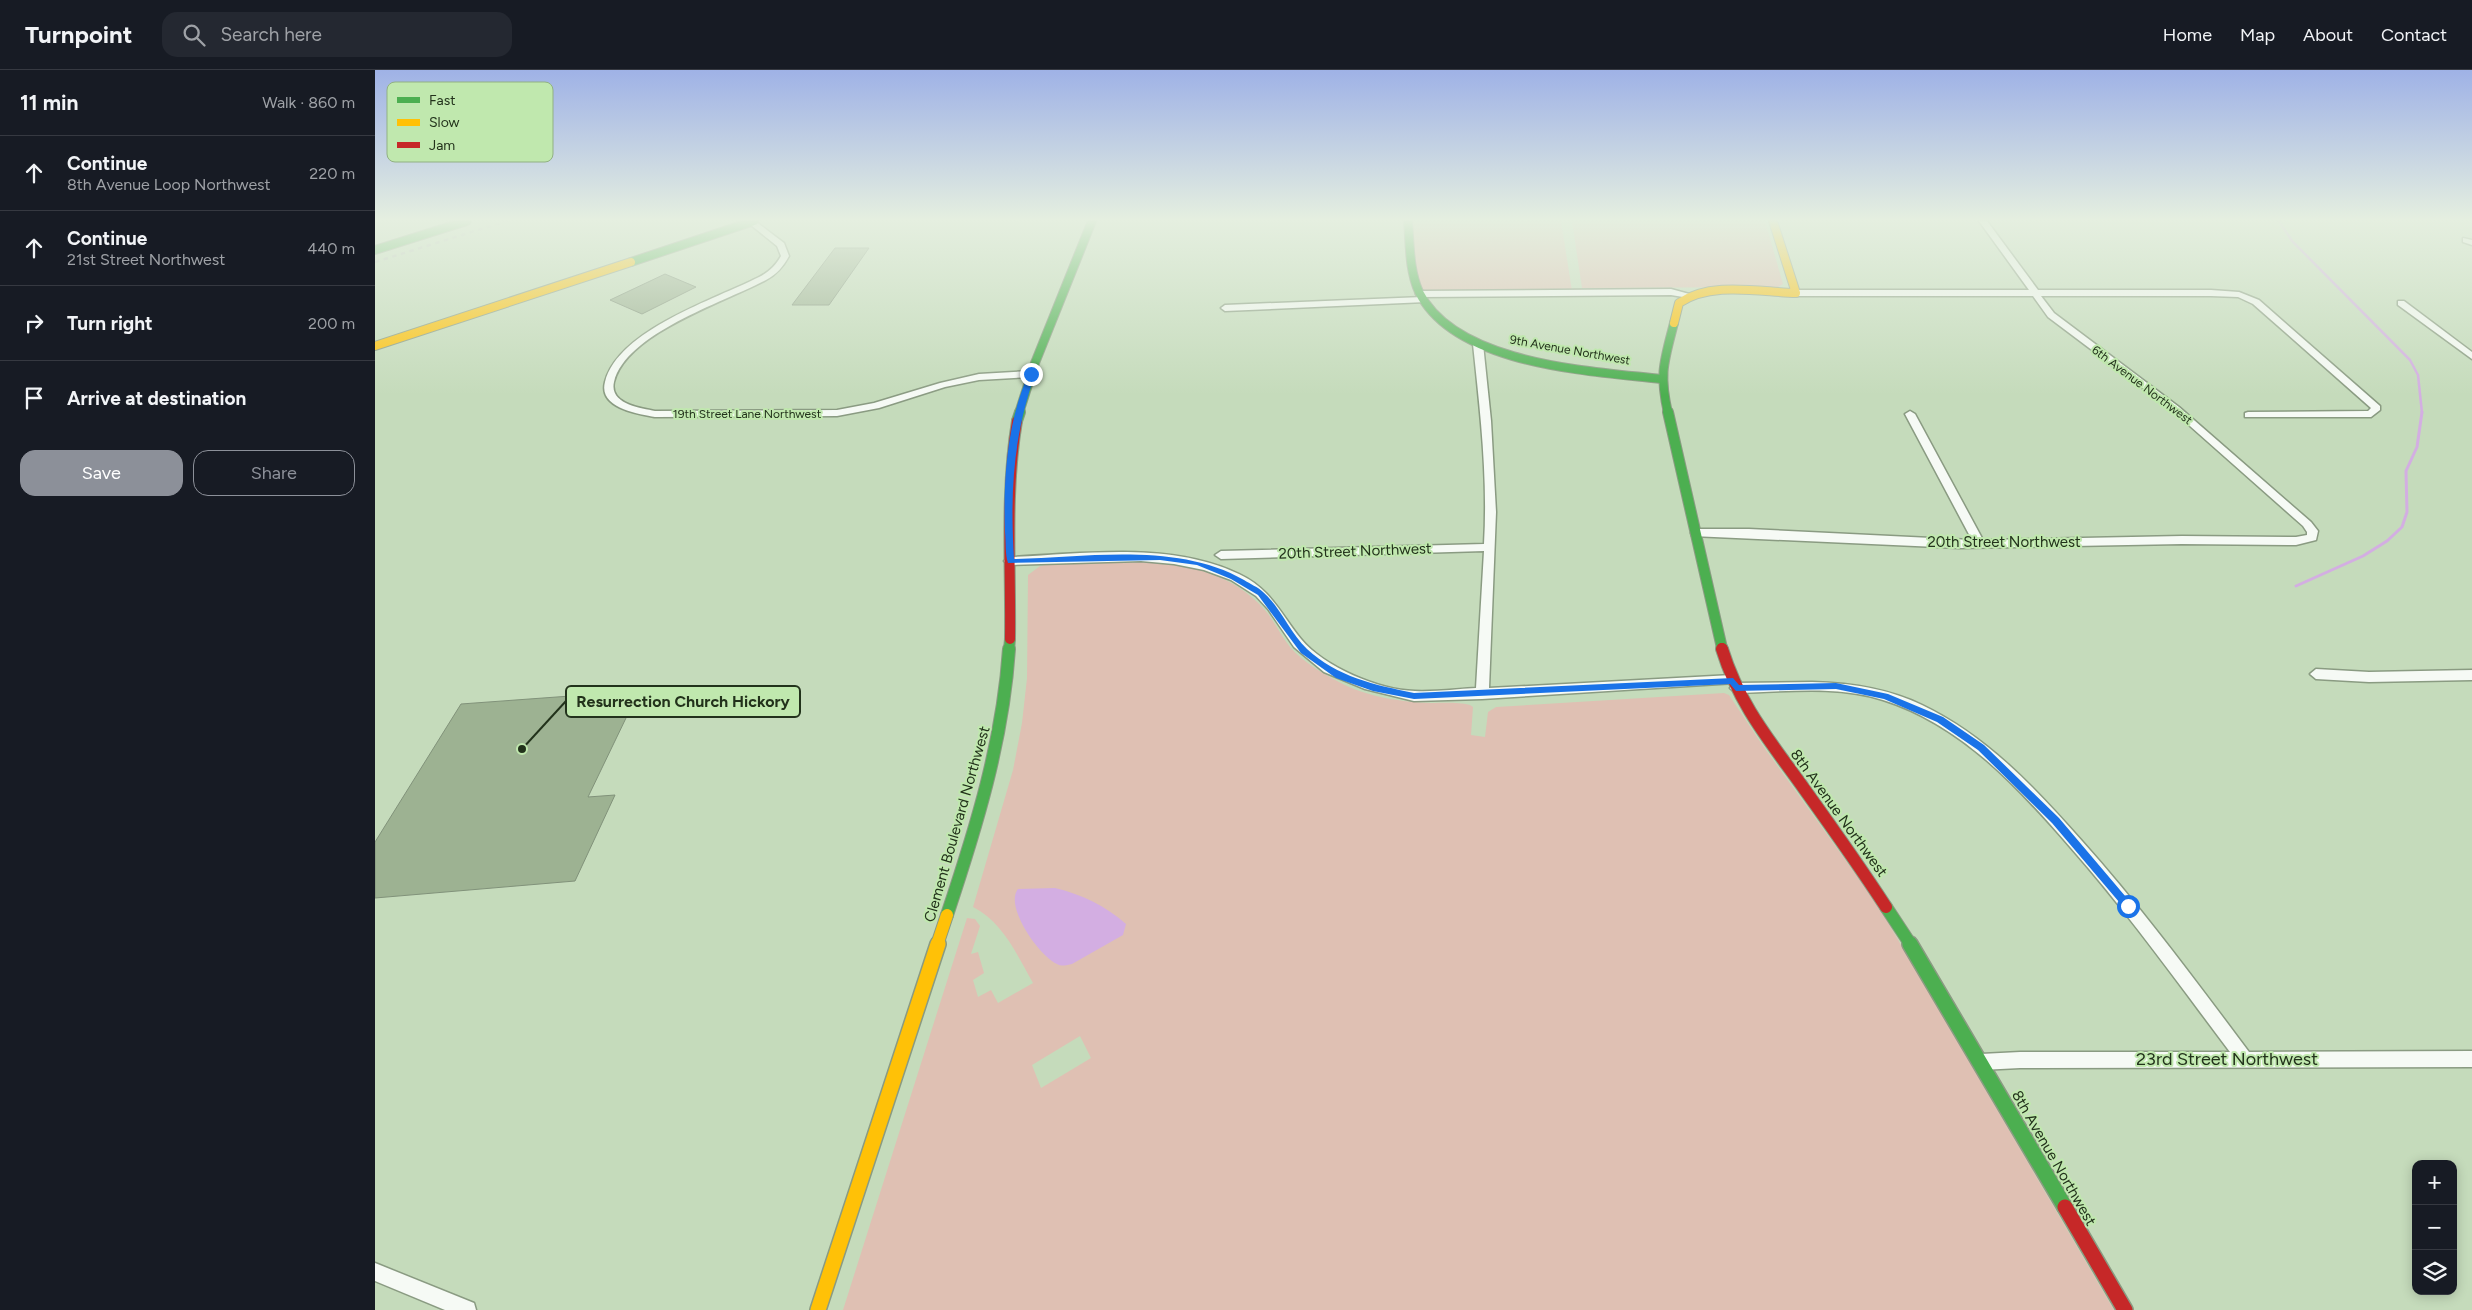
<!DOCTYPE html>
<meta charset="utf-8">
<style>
:root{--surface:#171b24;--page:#242831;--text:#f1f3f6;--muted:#9ea1a6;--line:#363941;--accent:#8c9099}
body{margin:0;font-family:Figtree,sans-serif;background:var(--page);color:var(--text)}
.controls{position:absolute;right:15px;bottom:15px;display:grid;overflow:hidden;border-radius:10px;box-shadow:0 2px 12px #0003}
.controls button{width:45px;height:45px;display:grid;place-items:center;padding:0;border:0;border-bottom:1px solid var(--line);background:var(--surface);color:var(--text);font:25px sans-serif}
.stop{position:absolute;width:15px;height:15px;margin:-11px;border:4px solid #1a73e8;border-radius:50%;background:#fff}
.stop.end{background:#1a73e8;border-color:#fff;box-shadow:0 1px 5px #0008}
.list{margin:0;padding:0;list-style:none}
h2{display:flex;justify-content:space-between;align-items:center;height:65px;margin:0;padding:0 20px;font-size:21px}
h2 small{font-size:16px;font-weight:400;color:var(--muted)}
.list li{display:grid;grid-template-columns:32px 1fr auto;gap:15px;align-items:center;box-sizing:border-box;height:75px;padding:0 20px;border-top:1px solid var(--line)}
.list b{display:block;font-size:19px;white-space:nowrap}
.list p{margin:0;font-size:16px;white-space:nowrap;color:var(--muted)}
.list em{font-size:16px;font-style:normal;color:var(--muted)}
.actions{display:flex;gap:10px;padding:15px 20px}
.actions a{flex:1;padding:11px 0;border:1px solid var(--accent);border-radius:15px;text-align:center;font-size:18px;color:var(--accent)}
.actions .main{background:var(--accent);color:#fff}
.icon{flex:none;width:28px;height:28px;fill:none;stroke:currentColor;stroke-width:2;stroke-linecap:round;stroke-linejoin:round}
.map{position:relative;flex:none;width:2097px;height:1240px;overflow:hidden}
header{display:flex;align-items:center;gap:30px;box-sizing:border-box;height:70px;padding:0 25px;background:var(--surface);border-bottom:1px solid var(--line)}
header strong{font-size:24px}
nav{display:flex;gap:28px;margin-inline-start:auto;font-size:18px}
.search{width:350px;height:45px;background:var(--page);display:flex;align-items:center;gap:12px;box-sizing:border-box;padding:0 18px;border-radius:15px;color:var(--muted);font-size:19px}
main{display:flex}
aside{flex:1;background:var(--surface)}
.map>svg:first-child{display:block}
.green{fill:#dfc0b3;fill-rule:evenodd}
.water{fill:#d3aee2}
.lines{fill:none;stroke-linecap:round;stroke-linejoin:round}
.stream-far1{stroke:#d3aee2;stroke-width:2.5}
.stream{stroke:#d3aee2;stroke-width:3}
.building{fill:#9db292;stroke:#81927a}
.street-casing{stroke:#8a9b82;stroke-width:3}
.fast-far3-casing{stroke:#8a9b82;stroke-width:10}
.fast-far2-casing{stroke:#8a9b82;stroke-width:12}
.fast-far1-casing{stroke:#8a9b82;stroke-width:14}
.fast-casing{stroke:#8a9b82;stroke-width:18}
.slow-far2-casing{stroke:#8a9b82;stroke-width:10}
.slow-far1-casing{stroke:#8a9b82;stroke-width:14}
.slow-casing{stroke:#8a9b82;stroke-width:18}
.jam-far2-casing{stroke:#8a9b82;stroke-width:12}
.jam-far1-casing{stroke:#8a9b82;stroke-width:14}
.jam-casing{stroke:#8a9b82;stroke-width:18}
.street{fill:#f6faf5;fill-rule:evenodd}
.fast-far3{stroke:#4caf50;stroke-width:8}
.fast-far2{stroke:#4caf50;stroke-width:10}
.fast-far1{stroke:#4caf50;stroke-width:12}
.fast{stroke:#4caf50;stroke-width:15}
.slow-far2{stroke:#ffc107;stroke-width:8}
.slow-far1{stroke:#ffc107;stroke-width:12}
.slow{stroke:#ffc107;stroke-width:15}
.jam-far2{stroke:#c62828;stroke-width:10}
.jam-far1{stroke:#c62828;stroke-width:12}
.jam{stroke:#c62828;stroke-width:15}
.rail{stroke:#bcc2ba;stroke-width:2.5;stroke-dasharray:4.5 4.5;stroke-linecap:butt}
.route{fill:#1a73e8}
.labels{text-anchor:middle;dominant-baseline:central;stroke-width:4;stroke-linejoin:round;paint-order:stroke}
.far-street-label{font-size:12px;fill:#22321b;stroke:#c0e8ae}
.street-label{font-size:15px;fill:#22321b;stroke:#c0e8ae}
.near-street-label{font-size:18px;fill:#22321b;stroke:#c0e8ae}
.key{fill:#c0e8ae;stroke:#91b182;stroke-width:1}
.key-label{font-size:14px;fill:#22321b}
.leader{fill:none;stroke:#22321b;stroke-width:2}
.callout-dot{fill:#22321b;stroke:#c0e8ae;stroke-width:2}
.callout{fill:#c0e8ae;stroke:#22321b;stroke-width:2}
.callout-label{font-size:16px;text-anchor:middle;font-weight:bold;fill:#22321b}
</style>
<header>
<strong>Turnpoint</strong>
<div class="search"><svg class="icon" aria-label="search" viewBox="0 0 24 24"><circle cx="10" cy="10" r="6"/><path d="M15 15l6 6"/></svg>Search here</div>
<nav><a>Home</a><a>Map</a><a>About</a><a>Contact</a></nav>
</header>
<main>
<aside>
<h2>11 min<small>Walk · 860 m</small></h2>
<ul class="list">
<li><svg class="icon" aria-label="ahead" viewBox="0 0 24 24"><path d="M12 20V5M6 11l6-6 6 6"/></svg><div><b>Continue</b><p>8th Avenue Loop Northwest</p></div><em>220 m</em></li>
<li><svg class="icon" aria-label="ahead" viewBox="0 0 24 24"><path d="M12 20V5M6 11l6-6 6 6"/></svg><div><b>Continue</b><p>21st Street Northwest</p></div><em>440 m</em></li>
<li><svg class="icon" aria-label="right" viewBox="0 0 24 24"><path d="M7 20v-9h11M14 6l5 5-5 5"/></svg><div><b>Turn right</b></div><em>200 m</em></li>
<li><svg class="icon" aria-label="arrive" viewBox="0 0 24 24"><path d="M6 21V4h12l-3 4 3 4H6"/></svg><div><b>Arrive at destination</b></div></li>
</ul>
<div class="actions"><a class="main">Save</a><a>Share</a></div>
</aside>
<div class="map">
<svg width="2097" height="1240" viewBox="0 0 2097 1240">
<rect width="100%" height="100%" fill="#c5dbbb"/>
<g class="green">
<path d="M 1036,151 L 1186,151 L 1197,221 L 1048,222 L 1042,202 Z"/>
<path d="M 1197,151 L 1390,151 L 1408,214 L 1403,217 L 1207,218 Z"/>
<path d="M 776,492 C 818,495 860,506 889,539 C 899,550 905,565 915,577 C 928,592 947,603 964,612 C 992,627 1026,632 1057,633 C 1069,633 1083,632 1095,635 L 1098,637 L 1096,665 L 1110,667 L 1113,642 L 1121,637 L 1349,623 L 1354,625 L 1388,676 L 1501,832 L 1739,1240 L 468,1240 L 592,848 L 600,849 L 605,856 L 596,884 L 603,882 L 609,903 L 598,910 L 603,927 L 616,920 L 623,933 L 658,913 C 642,885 628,852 598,837 L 638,700 L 647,653 L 652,608 L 653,505 L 665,496 L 677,493 ZM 705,966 L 716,988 L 666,1018 L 657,995 Z"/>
</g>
<path class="water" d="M 680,818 C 706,824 731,836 751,854 L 748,865 L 697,894 C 692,895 687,897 682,894 C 664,886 629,836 643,819 Z"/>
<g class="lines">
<path class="stream-far1" d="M 1904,151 L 1917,171 L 2035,290 L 2043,305 L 2047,343"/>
<path class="stream" d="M 1921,516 L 1988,486 L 2012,471 L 2027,457 L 2032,442 L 2031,401 L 2042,377 L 2047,342"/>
</g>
<g class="building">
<path d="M 460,178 L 494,178 L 454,235 L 417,235 Z"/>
<path d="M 290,204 L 321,217 L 267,244 L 235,230 Z"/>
<path d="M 264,621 L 213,727 L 240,725 L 200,811 L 0,828 L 0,772 L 86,634 Z"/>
</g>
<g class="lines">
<g class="street-casing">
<g id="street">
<path d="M 371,151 L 380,151 L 409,173 L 414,186 C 408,197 402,204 391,210 C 350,232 251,263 239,312 C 234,334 265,338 280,341 L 462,340 L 499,333 L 565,313 L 604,304 L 656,301 L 661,304 L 656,307 L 604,310 L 570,317 L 504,338 L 462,346 L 280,347 C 263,344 223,338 230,312 C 243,260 341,229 384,207 C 394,202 401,195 406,186 L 402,176 Z"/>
<path d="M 1604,151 L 1612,151 L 1663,220 L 1836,220 L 1864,222 L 1884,230 L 2005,336 L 2005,340 L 1996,347 L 1870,347 L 1870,343 L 1873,342 L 1993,341 L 1996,338 L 1878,234 L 1863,227 L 1836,226 L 1666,226 L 1679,243 L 1804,337 L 1936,452 L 1943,461 L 1941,470 L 1921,475 L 1807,474 L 1584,478 L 1317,466 L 1316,463 L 1317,460 L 1321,459 L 1374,459 L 1597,470 L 1530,344 L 1535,341 L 1540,344 L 1608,470 L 1807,466 L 1921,467 L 1932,465 L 1932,462 L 1928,456 L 1798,341 L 1673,247 L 1658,226 L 1421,226 L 1417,223 L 1421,220 L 1654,220 Z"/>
<path d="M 2088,168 L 2097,170 L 2097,175 L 2088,172 Z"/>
<path d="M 1296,219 L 1318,225 L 1314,228 L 1296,225 L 1045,227 L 1041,224 L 1045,221 Z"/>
<path d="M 1048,227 L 1052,230 L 1051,232 L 850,241 L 846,238 L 850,235 Z"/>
<path d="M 2023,231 L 2029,231 L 2097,282 L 2097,289 L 2023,235 Z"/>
<path d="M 1103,271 L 1108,274 L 1116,351 L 1121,442 L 1114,618 L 1357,605 L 1363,610 L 1361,613 L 1107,629 L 1039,631 L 990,619 L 949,602 L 919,577 L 893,539 L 881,526 L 856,510 L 829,500 L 799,494 L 766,491 L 635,495 L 629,491 L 635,487 C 709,484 795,471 864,504 C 896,519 905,543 926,569 C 949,597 1004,620 1040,621 C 1060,622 1081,619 1101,618 L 1109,481 L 846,489 L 840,485 L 846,481 L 1109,474 C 1113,407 1105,340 1098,274 Z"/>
<path d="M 1941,599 L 1994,602 L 2097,600 L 2097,610 L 1994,612 L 1941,609 L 1935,604 Z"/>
<path d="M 1437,612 C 1475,613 1512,618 1547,635 C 1612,666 1660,718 1707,771 C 1767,838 1820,910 1874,982 L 2097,981 L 2097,997 L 1645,998 L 1606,1000 L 1600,998 L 1598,992 L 1600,986 L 1606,984 L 1645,982 L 1855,982 C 1803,913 1753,843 1696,778 C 1644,718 1587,655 1508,630 C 1461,615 1409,622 1361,623 L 1355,618 L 1361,613 Z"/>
<path d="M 0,1193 L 99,1233 L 101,1240 L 70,1240 L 0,1211 Z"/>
</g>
</g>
<g class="fast-far3-casing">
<g id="fast-far3">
<path d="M 1033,151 C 1035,174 1034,200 1044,222 C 1080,295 1216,301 1286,309"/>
<path d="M 0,180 L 92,151"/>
<path d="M 256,192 L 379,151"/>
<path d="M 644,343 L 660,293 L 717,151"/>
<path d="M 1293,343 C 1284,303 1289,292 1299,253"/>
</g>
</g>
<g class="fast-far2-casing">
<g id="fast-far2">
<path d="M 1293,342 L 1347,578"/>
<path d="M 642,351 L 645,342"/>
<path d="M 634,580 L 635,569"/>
</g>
</g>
<g class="fast-far1-casing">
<g id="fast-far1">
<path d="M 1511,837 L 1536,875"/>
<path d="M 572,845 C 601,758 628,671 634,579"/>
</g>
</g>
<g class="fast-casing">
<path id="fast" d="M 1535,874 L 1690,1137"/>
</g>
<g class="slow-far2-casing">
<g id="slow-far2">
<path d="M 1299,253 L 1304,233 C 1336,211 1384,222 1421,223 L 1398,151"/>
<path d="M 0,276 L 256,192"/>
</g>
</g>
<g class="slow-far1-casing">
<path id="slow-far1" d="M 562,875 L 572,845"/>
</g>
<g class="slow-casing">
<path id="slow" d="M 443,1240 L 563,874"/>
</g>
<g class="jam-far2-casing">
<g id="jam-far2">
<path d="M 635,569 C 636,496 630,423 642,351"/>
<path d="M 1347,578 L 1348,580"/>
</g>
</g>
<g class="jam-far1-casing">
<path id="jam-far1" d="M 1347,579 C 1365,637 1396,672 1430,720 C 1458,759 1485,797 1511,837"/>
</g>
<g class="jam-casing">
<path id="jam" d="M 1690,1137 L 1750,1240"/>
</g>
<use href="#street" class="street"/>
<use href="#fast-far3" class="fast-far3"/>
<use href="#fast-far2" class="fast-far2"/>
<use href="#fast-far1" class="fast-far1"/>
<use href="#fast" class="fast"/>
<use href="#slow-far2" class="slow-far2"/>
<use href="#slow-far1" class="slow-far1"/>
<use href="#slow" class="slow"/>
<use href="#jam-far2" class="jam-far2"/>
<use href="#jam-far1" class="jam-far1"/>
<use href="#jam" class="jam"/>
<path class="rail" d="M 0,192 L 132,151"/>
</g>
<linearGradient id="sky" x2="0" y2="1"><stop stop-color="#9fb2e6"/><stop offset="0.46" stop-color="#e5efe0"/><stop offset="1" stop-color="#e5efe0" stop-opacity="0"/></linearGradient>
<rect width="2097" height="325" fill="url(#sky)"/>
<path class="route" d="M 654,303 L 660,304 C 638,368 635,421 639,489 C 712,487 804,472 869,510 C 875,514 883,517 888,522 C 906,538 915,563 932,579 C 962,607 1000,615 1039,623 L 1358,608 L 1364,615 L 1461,613 L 1513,624 L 1568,647 L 1609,675 L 1684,748 L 1756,833 L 1756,839 L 1750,839 L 1677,753 L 1603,680 L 1562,652 L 1509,629 L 1461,619 L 1361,621 L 1355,614 L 1039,629 L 998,621 L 961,608 L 926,583 L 883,525 L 856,509 L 822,495 L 785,490 L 633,493 C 630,484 631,472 630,462 C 628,410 632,351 654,303 Z"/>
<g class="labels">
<g class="far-street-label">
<text transform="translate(1195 280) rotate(10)">9th Avenue Northwest</text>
<text transform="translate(1767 315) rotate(37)">6th Avenue Northwest</text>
<text x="372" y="344">19th Street Lane Northwest</text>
</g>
<g class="street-label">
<text x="1629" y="472">20th Street Northwest</text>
<text transform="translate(980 481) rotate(-2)">20th Street Northwest</text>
<text transform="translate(1464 743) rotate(54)">8th Avenue Northwest</text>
<text transform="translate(582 754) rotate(-74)">Clement Boulevard Northwest</text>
<text transform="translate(1679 1088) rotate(60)">8th Avenue Northwest</text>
</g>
<g class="near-street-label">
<text x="1852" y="989">23rd Street Northwest</text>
</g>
</g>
<rect x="12" y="12" width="166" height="80" rx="8" class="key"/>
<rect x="22" y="27" width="23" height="6" fill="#4caf50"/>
<rect x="22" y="49" width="23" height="7" fill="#ffc107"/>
<rect x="22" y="72" width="23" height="6" fill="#c62828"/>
<g class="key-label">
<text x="54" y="35">Fast</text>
<text x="54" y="57">Slow</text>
<text x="54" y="80">Jam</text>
</g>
<path class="leader" d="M147 679L191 631"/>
<circle class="callout-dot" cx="147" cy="679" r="5"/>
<rect class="callout" x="191" y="616" width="234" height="31" rx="5"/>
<g class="callout-label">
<text x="308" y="637">Resurrection Church Hickory</text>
</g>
</svg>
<div class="controls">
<button>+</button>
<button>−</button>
<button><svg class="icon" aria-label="layers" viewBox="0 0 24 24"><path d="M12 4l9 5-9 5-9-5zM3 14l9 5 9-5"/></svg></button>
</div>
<div class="stop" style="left:1753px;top:836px"></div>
<div class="stop end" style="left:656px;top:304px"></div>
</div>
</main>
